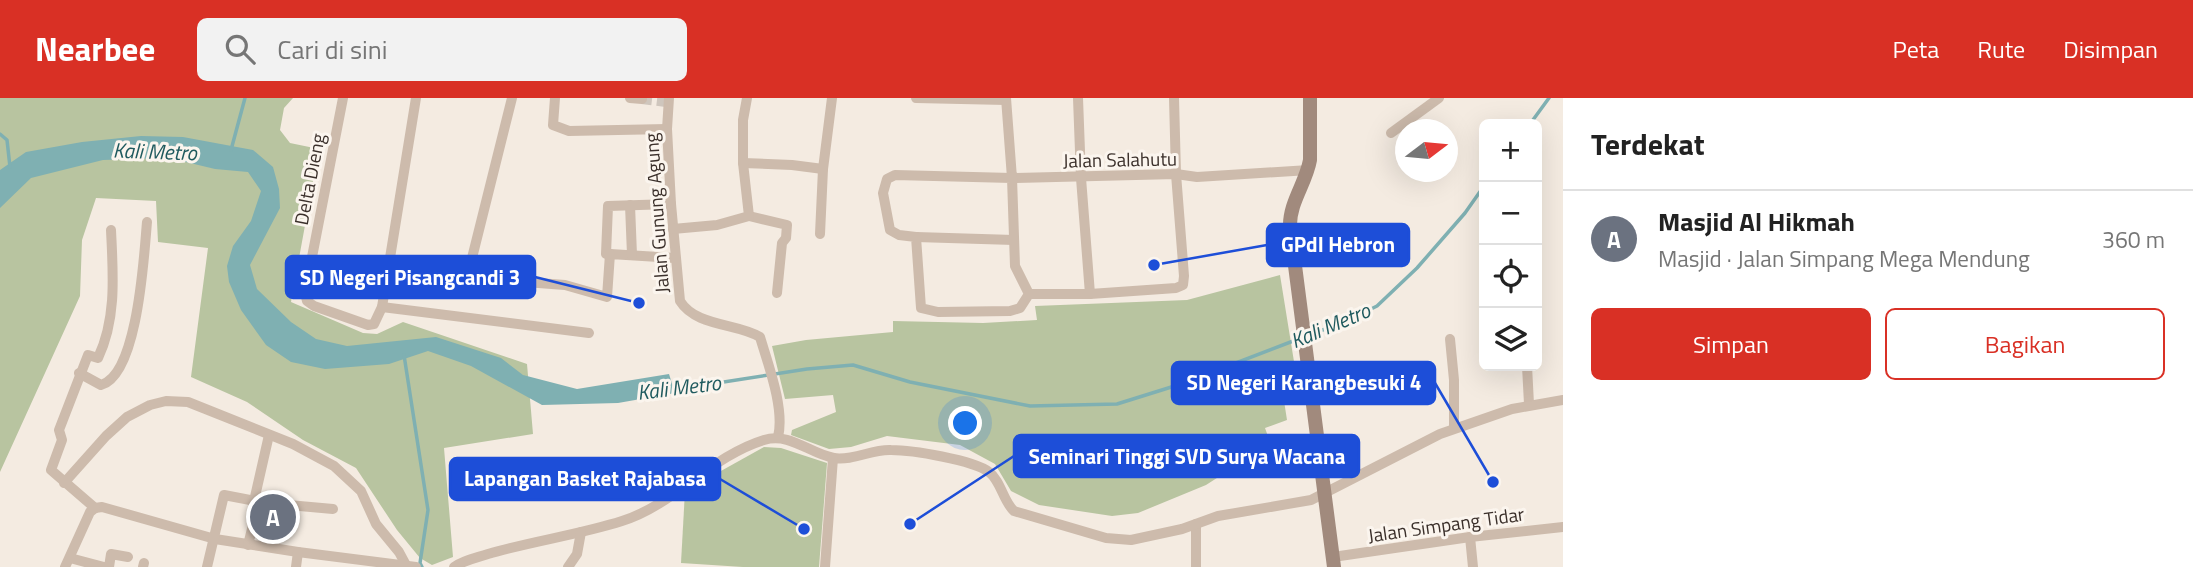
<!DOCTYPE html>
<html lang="id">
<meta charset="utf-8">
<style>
:root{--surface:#fff;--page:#f2f2f2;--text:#222;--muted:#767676;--line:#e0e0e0;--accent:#d93025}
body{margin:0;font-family:"Titillium Web",sans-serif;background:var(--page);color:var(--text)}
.controls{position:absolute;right:21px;top:21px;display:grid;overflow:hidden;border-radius:10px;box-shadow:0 7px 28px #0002}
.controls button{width:63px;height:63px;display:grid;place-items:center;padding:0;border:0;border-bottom:2px solid var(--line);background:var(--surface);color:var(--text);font:35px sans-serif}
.compass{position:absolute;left:1395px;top:21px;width:63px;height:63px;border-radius:50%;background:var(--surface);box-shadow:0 7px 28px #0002;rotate:74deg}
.you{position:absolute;left:966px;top:326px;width:24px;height:24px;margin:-18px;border:5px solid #fff;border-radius:50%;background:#1a73e8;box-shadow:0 0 0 10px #1a73e833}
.badge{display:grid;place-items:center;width:46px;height:46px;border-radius:50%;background:var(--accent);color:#fff;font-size:23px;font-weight:700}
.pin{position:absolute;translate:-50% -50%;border:4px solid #fff;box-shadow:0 2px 7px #0006}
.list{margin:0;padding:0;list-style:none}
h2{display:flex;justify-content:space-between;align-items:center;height:91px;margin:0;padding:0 28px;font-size:30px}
h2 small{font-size:23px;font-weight:400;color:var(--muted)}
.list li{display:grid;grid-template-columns:46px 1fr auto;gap:21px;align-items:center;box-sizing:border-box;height:98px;padding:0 28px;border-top:2px solid var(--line)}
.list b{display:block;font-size:26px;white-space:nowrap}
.list p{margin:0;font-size:23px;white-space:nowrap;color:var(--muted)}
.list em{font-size:23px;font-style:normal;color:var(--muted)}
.actions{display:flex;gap:14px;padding:21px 28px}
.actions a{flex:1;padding:16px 0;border:2px solid var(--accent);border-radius:10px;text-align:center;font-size:24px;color:var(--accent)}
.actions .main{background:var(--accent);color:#fff}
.icon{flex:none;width:38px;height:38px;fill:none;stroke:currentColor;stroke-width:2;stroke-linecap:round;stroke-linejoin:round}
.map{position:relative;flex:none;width:1563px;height:469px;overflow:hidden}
header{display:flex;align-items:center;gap:42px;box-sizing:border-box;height:98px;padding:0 35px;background:var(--accent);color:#fff}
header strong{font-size:33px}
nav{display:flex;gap:38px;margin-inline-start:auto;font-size:24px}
.search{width:490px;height:63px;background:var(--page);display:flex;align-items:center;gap:18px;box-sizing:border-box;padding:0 24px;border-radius:10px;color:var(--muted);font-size:26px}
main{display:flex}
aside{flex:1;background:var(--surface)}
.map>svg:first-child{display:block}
.green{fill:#b8c4a0}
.water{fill:#7fb0b2}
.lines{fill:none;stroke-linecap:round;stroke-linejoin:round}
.stream{stroke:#7fb0b2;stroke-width:3.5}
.minor-tunnel{stroke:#cfc6bd;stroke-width:10;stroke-dasharray:10 5;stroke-linecap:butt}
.minor{stroke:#cdbbac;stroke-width:10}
.secondary{stroke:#a18a7d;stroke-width:14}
.labels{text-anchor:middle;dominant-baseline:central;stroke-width:6;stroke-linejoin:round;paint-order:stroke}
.street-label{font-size:19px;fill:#3b302b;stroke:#fbf5ee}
.water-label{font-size:21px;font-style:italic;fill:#1f5a5e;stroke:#fbf5ee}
.leader{fill:none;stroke:#1d4ed8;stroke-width:2.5}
.callout-dot{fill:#1d4ed8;stroke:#fbf5ee;stroke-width:2.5}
.callout{fill:#1d4ed8;stroke:#1d4ed8;stroke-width:2.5}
.callout-label{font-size:21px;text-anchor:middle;font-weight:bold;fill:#fff}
</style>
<header>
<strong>Nearbee</strong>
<div class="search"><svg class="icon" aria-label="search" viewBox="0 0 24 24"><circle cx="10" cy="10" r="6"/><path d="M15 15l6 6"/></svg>Cari di sini</div>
<nav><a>Peta</a><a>Rute</a><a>Disimpan</a></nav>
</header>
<main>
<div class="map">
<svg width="1563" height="469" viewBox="0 0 1563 469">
<rect width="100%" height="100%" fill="#f4ebe1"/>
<g class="green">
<path d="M 0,0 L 293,0 L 284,10 L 280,32 L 290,45 L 319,51 L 291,204 L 363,235 L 377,236 L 403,224 L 527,266 L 533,336 L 444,350 L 453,459 L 432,467 L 420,460 L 397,432 L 356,370 L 303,342 L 247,304 L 191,279 L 208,150 L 158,144 L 156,103 L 96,100 L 82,142 L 80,198 L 0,374 Z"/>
<path d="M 1280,177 L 1296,276 L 1282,290 L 1287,322 L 1265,330 L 1274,355 L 1231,371 L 1206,387 L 1138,415 L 1112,418 L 1039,407 L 1011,393 L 995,366 L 960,347 L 887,338 L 851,349 L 829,351 L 791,337 L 792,332 L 836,314 L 833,297 L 785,301 L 772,248 L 806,242 L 893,234 L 893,223 L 983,225 L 1037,222 L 1035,208 L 1187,202 Z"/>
<path d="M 764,349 L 781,350 L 827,365 L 819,469 L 743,469 L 681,465 L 685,393 Z"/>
</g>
<path class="water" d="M 141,38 L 183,39 L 253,52 L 273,69 L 279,91 L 280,110 L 250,167 L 257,191 L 291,224 L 316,241 L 347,248 L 436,239 L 501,260 L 523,277 L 577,291 L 669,276 L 675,295 L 618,305 L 542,307 L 471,268 L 428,253 L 389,266 L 325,271 L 291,264 L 266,247 L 241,212 L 229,184 L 227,168 L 233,148 L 251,123 L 261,93 L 248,74 L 215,71 L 169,60 L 103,62 L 31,80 L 0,110 L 0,72 L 26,54 L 82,44 Z"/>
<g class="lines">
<g class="stream">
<path d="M 1530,26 L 1549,0"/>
<path d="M 0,36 L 7,42 L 10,69"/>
<path d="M 231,52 L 245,0"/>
<path d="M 1308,237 L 1343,225 L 1377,208 L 1417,170 L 1465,115 L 1484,88"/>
<path d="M 404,257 L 428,412 L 420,465 L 422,469"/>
<path d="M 672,292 L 807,271 L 853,267 L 910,284 L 1030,308 L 1117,306 L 1181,286 L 1301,240"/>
</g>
<path class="minor-tunnel" d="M 642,1 L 666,4"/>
<g class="minor">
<path d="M 343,0 L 305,195 L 307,203 L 314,208 L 368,227 L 374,226 L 382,209 L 416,0"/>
<path d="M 512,0 L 468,176 L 469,180 L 565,187 L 607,199 L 610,156 L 675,160"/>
<path d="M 555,0 L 553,27 L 569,33 L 667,31"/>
<path d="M 630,0 L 642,1"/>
<path d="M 669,0 L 667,31 L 671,106 L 680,203 C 696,229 738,225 760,239 C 768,266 785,311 778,339"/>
<path d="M 916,0 L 1006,2"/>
<path d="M 1006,0 L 1012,80 L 1176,76 L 1197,79 L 1309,72"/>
<path d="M 1078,0 L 1081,80 L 1090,196"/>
<path d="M 1391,35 L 1439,0"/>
<path d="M 743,65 L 792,67 L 823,71"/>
<path d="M 630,107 L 632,157"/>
<path d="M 749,118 L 787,127 L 786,140 L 782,145 L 777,195"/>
<path d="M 673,131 L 717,127 L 749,118 L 743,65 L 743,22 L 747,0"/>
<path d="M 820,136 L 823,71 L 832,0"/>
<path d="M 916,139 L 1014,142"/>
<path d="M 610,156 L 606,156 L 608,108 L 671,106"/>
<path d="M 1029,196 L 1020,210 L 1010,213 L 938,214 L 921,210 L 916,139 L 899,137 L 890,132 L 883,95 L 887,81 L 895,77 L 1012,80 L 1015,168 L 1029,196 L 1090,196 L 1176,190 L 1183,187 L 1184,178 L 1176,76 L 1174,0"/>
<path d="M 382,209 L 589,235"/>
<path d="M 1450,241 L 1454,282 L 1454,330"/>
<path d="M 1527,268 L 1529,306"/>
<path d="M 79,275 L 101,287 C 138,277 144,157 147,124"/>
<path d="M 64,385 L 106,338 L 127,319 L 150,307 L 166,303 L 188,304 L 293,346 L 334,368 L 361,393 L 376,426 L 399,454 L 406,467"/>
<path d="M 254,403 L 269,337"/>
<path d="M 95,410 L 102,409 L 215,441 L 298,454 L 416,469"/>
<path d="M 95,410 L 51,372 L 62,342 L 59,332 L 88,257 L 98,260 C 117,220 113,175 111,132"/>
<path d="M 1196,426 L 1196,469"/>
<path d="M 1470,439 L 1473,469"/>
<path d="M 248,447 L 259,403"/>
<path d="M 1333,459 L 1470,439 L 1563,429"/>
<path d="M 70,460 L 104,469"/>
<path d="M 65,469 L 90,414 L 95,410"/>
<path d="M 109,469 L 111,456 L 128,459"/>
<path d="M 143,469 L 144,465"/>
<path d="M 207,469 L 224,397 L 266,405 L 333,411"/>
<path d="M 296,469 L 298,454"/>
<path d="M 454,469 C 464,462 476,460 488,456 C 532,443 578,437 622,423 C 674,407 711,358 764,342 C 790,334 810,356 834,360 C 853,363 872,351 891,352 C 912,352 973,362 989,374 C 1001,383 1003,403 1014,413 L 1106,440 L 1131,442 L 1182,431 L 1218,418 L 1311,402 L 1440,336 L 1512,311 L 1563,302"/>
<path d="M 568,469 L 577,456 L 581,434"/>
<path d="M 825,469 L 833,360"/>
</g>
<path class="secondary" d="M 1310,0 L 1310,62 C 1306,85 1289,105 1290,129 L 1334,469"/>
</g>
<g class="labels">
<g class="street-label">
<text transform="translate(1120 61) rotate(-1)">Jalan Salahutu</text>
<text transform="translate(309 81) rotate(-79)">Delta Dieng</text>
<text transform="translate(656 115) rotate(-94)">Jalan Gunung Agung</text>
<text transform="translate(1446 426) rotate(-8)">Jalan Simpang Tidar</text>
</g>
<g class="water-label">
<text transform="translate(155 53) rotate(2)">Kali Metro</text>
<text transform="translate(1330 227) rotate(-23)">Kali Metro</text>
<text transform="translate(679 289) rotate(-7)">Kali Metro</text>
</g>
</g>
<path class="leader" d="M1154 167L1267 147M639 205L535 179M1493 384L1435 285M910 426L1014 358M804 431L720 381"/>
<g class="callout-dot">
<circle cx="1154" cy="167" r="7"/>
<circle cx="639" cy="205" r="7"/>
<circle cx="1493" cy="384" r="7"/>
<circle cx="910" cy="426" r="7"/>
<circle cx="804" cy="431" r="7"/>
</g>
<g class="callout">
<rect x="1267" y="126" width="142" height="42" rx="7"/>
<rect x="286" y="158" width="249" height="42" rx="7"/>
<rect x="1172" y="264" width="263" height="42" rx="7"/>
<rect x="1014" y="337" width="345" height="42" rx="7"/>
<rect x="450" y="360" width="270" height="42" rx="7"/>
</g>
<g class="callout-label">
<text x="1338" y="154">GPdI Hebron</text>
<text x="410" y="187">SD Negeri Pisangcandi 3</text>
<text x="1304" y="292">SD Negeri Karangbesuki 4</text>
<text x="1187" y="366">Seminari Tinggi SVD Surya Wacana</text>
<text x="585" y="388">Lapangan Basket Rajabasa</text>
</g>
</svg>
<div class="controls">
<button>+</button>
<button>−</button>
<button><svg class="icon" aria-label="locate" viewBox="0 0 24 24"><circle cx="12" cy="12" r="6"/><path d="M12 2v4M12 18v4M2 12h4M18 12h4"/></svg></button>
<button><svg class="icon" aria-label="layers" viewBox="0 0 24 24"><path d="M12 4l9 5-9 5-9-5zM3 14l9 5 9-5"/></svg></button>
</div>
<svg class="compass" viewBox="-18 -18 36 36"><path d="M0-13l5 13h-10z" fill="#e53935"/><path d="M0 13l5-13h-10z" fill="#767676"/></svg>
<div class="you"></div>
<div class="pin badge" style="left:273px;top:419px;background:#6b7280">A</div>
</div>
<aside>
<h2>Terdekat<small></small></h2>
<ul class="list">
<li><span class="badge" style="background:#6b7280">A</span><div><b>Masjid Al Hikmah</b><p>Masjid · Jalan Simpang Mega Mendung</p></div><em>360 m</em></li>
</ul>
<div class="actions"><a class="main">Simpan</a><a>Bagikan</a></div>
</aside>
</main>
